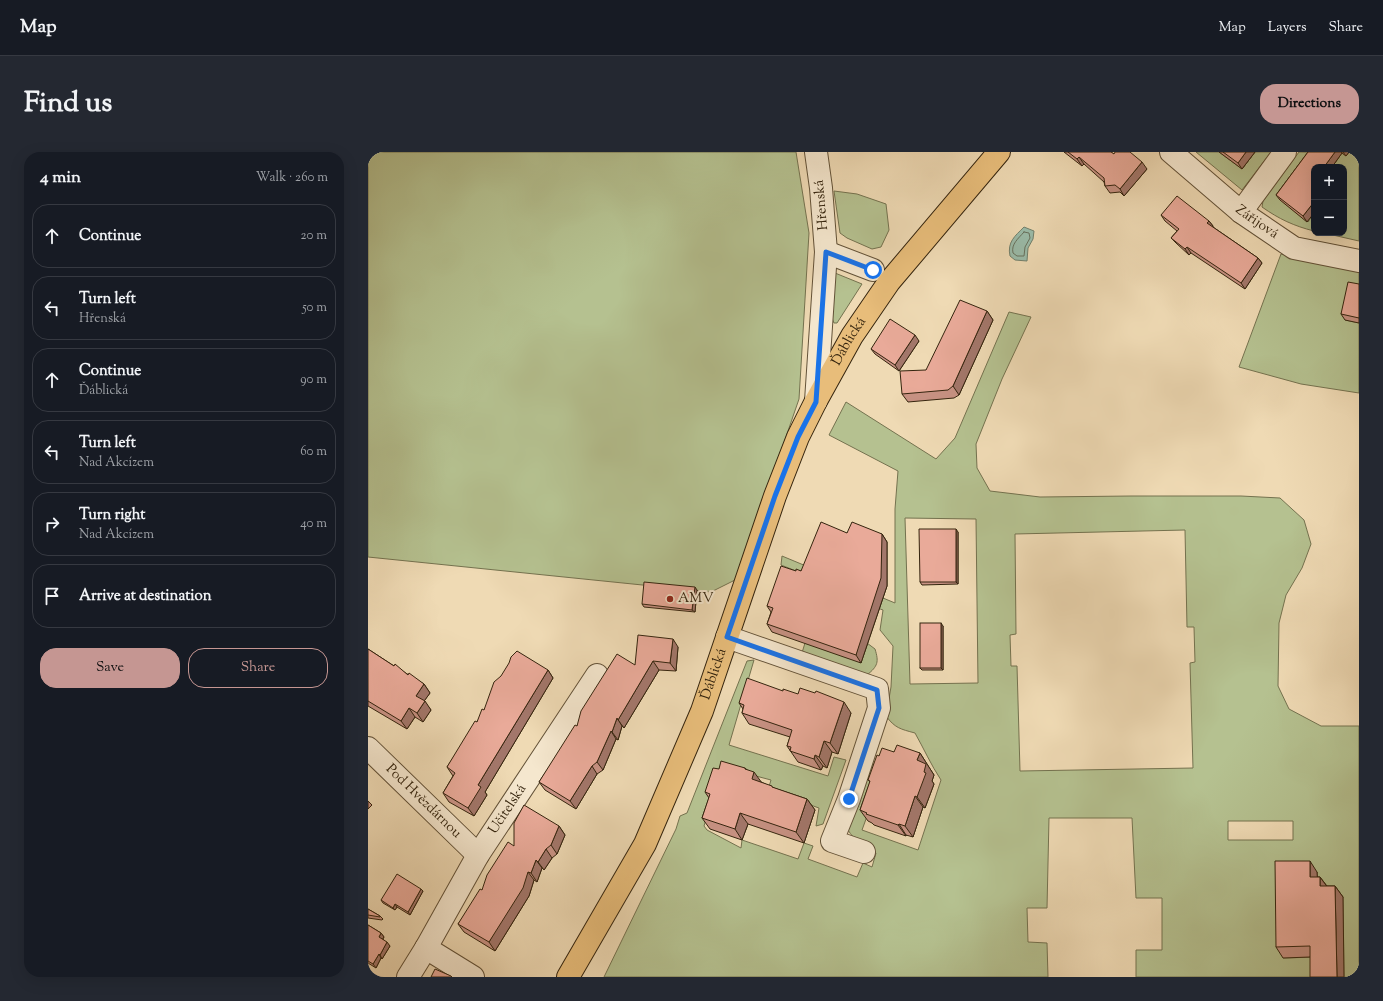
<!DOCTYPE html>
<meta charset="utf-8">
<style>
:root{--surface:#171b24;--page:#242831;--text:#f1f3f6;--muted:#9ea1a6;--line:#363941;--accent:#c59692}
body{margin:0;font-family:"Sorts Mill Goudy",serif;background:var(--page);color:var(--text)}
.controls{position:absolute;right:12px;top:12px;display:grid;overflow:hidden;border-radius:8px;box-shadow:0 4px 16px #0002}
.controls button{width:36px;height:36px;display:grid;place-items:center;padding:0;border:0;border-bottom:1px solid var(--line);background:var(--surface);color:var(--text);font:20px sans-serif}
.stop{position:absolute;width:12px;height:12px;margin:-9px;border:3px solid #1a73e8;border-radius:50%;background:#fff}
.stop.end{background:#1a73e8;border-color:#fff;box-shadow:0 1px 4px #0008}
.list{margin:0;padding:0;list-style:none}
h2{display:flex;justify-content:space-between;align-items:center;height:52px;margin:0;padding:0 16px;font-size:17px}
h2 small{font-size:13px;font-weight:400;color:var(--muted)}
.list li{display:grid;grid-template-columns:26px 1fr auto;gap:12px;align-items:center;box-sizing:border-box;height:64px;margin:0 8px 8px;padding:0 8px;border:1px solid var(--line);border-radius:16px}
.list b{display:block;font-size:15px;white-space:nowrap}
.list p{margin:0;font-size:13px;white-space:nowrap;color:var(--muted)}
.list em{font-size:13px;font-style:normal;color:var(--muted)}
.actions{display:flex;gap:8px;padding:12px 16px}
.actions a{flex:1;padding:9px 0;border:1px solid var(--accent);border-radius:16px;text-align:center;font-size:14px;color:var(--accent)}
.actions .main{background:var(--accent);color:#111}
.icon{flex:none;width:22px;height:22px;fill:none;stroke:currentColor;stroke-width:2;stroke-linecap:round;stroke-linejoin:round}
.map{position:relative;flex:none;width:991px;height:825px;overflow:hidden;border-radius:16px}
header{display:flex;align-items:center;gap:24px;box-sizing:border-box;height:56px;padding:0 20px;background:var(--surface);border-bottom:1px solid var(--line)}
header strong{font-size:19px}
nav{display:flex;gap:22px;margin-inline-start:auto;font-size:14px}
.intro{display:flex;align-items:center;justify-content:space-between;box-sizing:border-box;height:96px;padding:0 24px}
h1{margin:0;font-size:28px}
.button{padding:10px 18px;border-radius:16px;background:var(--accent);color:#111;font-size:14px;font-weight:700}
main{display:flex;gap:24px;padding:0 24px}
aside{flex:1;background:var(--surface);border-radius:16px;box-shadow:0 4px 16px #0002}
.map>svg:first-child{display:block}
.green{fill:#b5c190;stroke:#74724f;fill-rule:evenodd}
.water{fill:#9abba9;stroke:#717f6b}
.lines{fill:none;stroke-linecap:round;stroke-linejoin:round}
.shore{stroke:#67705c;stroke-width:1}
.minor-casing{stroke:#635238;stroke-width:24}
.major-casing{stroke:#34240e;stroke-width:24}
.minor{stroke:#f5e7ce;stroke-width:22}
.major{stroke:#e8bd7a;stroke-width:22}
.wall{fill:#c89284;stroke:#34240e}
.shaded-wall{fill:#a3776b;stroke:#34240e}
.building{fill:#e9aa99;stroke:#34240e}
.route{stroke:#1a73e8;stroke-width:5}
.poi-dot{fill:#8f2418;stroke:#f5e7ce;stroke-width:1.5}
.labels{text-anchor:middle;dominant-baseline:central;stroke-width:4;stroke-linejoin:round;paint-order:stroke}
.street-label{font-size:14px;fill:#34240e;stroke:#f5e7ce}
.poi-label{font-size:14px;fill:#34240e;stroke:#f5e7ce;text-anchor:start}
</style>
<header>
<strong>Map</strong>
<nav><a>Map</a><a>Layers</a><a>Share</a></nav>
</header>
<div class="intro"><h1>Find us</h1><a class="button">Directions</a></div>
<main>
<aside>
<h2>4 min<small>Walk · 260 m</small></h2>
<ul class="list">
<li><svg class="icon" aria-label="ahead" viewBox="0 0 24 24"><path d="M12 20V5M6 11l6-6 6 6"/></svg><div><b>Continue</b></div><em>20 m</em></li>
<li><svg class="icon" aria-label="left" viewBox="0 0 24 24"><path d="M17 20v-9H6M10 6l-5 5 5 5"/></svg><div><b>Turn left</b><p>Hřenská</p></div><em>50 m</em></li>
<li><svg class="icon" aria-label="ahead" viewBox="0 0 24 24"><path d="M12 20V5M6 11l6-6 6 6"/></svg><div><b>Continue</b><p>Ďáblická</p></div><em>90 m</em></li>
<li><svg class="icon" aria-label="left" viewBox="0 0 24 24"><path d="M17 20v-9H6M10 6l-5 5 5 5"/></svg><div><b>Turn left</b><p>Nad Akcízem</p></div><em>60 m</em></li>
<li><svg class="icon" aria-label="right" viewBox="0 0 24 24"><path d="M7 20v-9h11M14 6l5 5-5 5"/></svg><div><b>Turn right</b><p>Nad Akcízem</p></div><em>40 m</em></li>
<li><svg class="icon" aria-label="arrive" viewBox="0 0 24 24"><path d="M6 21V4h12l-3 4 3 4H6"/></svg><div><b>Arrive at destination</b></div></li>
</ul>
<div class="actions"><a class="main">Save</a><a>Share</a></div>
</aside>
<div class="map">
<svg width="991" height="825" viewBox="0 0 991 825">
<rect width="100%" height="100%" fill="#efdab4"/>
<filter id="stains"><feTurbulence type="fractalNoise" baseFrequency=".005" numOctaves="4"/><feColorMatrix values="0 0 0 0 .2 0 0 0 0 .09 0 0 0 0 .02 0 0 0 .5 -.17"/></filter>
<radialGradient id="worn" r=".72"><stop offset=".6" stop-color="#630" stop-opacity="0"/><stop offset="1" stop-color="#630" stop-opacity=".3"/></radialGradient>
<g class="green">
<path d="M 0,0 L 428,0 L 441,81 L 431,247 L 369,427 L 343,440 L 0,405 Z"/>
<path d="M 828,0 L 851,0 L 874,17 L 887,0 L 903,0 L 874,38 Z"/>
<path d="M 931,0 L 974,1 L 978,4 L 981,0 L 991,0 L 991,89 L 956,81 L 976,81 L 976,15 L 946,15 L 940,70 L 946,61 L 946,79 C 926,74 911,67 894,55 L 895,49 Z"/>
<path d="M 466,39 L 489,42 L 518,52 L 521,78 L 513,95 L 504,97 L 479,86 L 472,81 Z"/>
<path d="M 913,102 L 991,120 L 991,137 L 977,168 L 991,171 L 991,241 L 933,232 L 871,215 Z"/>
<path d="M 467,121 L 494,132 L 469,171 L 466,171 L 464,166 Z"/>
<path d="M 641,160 L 663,165 L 634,227 L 608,292 L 609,316 L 622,339 L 672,345 L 763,344 L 873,344 L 912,346 L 936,368 L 943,392 L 934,416 L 918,443 L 911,471 L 910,534 L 921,557 L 953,574 L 991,574 L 991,825 L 976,825 L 975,745 L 915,806 L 950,805 L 950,825 L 768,825 L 768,798 L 794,798 L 794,746 L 768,746 L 764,666 L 681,666 L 679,756 L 659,756 L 660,790 L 679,791 L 680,825 L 236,825 L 308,677 L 312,664 L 319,661 L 379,509 L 386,508 L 361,593 L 460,624 L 466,605 L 478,608 L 455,672 L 448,674 L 451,656 L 400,638 L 403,628 L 354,615 L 336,674 L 339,678 L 373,696 L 374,688 L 430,707 L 436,691 L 445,694 L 440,707 L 489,725 L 495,711 L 504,715 L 508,701 C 497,696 486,688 480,678 L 504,610 L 509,618 L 505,648 L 494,678 L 550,698 L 573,628 C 563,613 556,597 547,581 C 532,577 527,576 518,564 L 523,535 L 525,494 L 512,478 L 515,458 L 465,439 L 466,434 L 413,413 L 414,404 L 527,451 L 527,357 L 530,319 L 461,283 L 478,250 L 568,307 L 587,286 ZM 537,366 L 608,367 L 610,531 L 542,532 ZM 817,378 L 819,475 L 826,475 L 827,510 L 822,511 L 825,616 L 652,619 L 649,514 L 643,514 L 642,483 L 648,482 L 647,382 ZM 860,669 L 925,669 L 925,688 L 860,688 Z"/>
<path d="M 437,491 L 499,491 L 507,497 C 511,510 510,514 499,523 L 433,504 Z"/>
</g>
<path class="water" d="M 656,75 L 666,79 L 665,87 L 660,96 L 659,109 L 647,108 L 642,104 C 639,90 647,84 656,75 Z"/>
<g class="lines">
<path class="shore" d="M 656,80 L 661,81 L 662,86 L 657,95 L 656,104 L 649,104 L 645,101 C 643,92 650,87 656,80 Z"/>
<g class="minor-casing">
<g id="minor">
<path id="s1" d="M 803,0 L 873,60 L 926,96 L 991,109"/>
<path d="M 873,60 L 917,0"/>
<path d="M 458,100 L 505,118"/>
<path d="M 448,249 L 458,100 L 453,36 L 448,0"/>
<path d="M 359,485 L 509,537 L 511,556 L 481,647 L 464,689 L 496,700"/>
<path id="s2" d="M 0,596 L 110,703"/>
<path d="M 58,796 L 105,825"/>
<path id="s3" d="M 40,825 L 58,796 L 110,703 L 229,523"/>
</g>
</g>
<g class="major-casing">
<g id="major">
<path id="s4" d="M 200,825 L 277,692 L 334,559 L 407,344 L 430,285 L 448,249 L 484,184 L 521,130 L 631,0"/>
</g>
</g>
<use href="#minor" class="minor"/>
<use href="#major" class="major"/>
</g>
<g class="wall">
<path d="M 696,0 L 743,0 L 746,2 L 779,17 L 756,44 L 752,40 L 742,41 L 737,34 L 736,30 L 716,12 L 714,14 Z"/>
<path d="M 851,0 L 887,0 L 874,17 Z"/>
<path d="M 940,0 L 981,0 L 978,4 L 974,1 L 964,15 L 946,15 L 939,70 L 912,48 L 908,43 Z"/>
<path d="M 793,63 L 841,69 L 845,74 L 845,75 L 890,106 L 894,111 L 877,137 L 823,101 L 821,103 L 808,91 L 803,86 L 809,79 L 797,69 Z"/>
<path d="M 991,132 L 991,171 L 977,168 L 973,162 Z"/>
<path d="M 619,159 L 625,168 L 591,243 L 586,246 L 540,250 L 534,242 Z"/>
<path d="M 551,189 L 531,219 L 507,202 L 503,197 Z"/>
<path d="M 590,380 L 590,432 L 554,433 L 552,430 Z"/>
<path d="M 479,381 L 514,382 L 519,390 L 519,434 L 493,511 L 404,480 L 399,472 L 403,460 L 399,454 L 428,419 L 433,419 Z"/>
<path d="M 329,438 L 327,460 L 276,455 L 274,452 Z"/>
<path d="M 575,474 L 575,518 L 554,518 L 552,516 Z"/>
<path d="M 310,495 L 308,519 L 291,518 L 256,576 L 254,574 L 250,588 L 248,587 L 235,618 L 229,622 L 208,657 L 177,638 L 171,630 L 209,574 L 267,513 Z"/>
<path d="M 0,497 L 26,514 L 56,532 L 62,541 L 56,549 L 63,558 L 55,570 L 47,565 L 39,577 L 0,554 Z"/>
<path d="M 180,518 L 185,526 L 117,640 L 119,643 L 106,664 L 81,650 L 75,641 L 85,624 L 79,615 L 109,570 L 116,558 Z"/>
<path d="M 371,551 L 483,561 L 470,602 L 464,600 L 459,616 L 455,614 L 453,618 L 430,610 L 419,594 L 422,585 L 381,572 L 374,561 L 375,557 Z"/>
<path d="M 526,600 L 552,601 L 566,623 L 564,629 L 566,632 L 557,656 L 555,655 L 545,685 L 538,683 L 538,684 L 506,673 L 504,671 L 500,669 L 492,658 L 502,630 L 500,628 L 511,604 Z"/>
<path d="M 377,616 L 393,630 L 406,636 L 439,647 L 447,658 L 436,691 L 380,672 L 374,688 L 342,677 L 334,666 L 341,646 L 337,640 Z"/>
<path d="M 0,649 L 4,653 L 0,657 Z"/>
<path d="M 191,674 L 197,683 L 189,702 L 184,706 L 176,718 L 174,716 L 169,730 L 166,728 L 161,744 L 127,799 L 96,780 L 90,772 L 146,694 Z"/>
<path d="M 949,720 L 949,725 L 952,725 L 959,734 L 967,734 L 975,745 L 942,805 L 915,806 L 908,795 Z"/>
<path d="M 55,739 L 42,763 L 29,755 L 27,758 L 15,751 L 13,748 Z"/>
<path d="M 0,757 L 12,764 L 15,767 L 14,768 L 0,766 Z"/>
<path d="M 0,773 L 13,781 L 16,785 L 15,787 L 22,794 L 14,807 L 13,806 L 8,816 L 0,811 Z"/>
</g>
<g class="shaded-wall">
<path d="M 878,0 L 887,0 L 874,17 L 870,11 Z"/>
<path d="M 967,0 L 973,0 L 974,1 L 964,15 L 956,15 Z"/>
<path d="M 975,0 L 981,0 L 978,4 Z"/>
<path d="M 711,5 L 716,12 L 714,14 L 709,7 Z"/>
<path d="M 774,10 L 779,17 L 756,44 L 752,37 Z"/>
<path d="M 946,50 L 946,61 L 939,70 L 935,64 Z"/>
<path d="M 841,69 L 845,74 L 843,77 L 839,71 Z"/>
<path d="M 819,95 L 823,101 L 821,103 L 817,97 Z"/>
<path d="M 890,106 L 894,111 L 877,137 L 873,131 Z"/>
<path d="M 619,159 L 625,168 L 591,243 L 585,234 Z"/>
<path d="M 547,183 L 551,189 L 531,219 L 527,213 Z"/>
<path d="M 588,377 L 590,380 L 590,432 L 588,430 Z"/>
<path d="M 514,382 L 519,390 L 519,434 L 493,511 L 488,503 Z"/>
<path d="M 327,435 L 329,438 L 327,460 L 324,458 Z"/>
<path d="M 573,471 L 575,474 L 575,518 L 573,516 Z"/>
<path d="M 305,487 L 310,495 L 308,519 L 302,511 Z"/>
<path d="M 285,509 L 291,518 L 256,576 L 250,568 Z"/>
<path d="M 180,518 L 185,526 L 117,640 L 119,643 L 106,664 L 100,656 L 110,633 Z"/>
<path d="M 56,532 L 62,541 L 54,552 L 48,544 Z"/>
<path d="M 57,549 L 63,558 L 55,570 L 49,561 Z"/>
<path d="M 476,550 L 483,561 L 470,602 L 462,591 Z"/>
<path d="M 41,556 L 47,565 L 39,577 L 33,569 Z"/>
<path d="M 249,566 L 254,574 L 250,588 L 244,580 Z"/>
<path d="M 243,579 L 248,587 L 235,618 L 229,610 Z"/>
<path d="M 456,589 L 464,600 L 459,616 L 451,605 Z"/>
<path d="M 552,601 L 566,623 L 564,629 L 566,632 L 557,656 L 549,645 L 556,620 L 549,608 Z"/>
<path d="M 447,603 L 455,614 L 453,618 L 446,607 Z"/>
<path d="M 224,614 L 229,622 L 208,657 L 202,649 Z"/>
<path d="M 377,616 L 384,626 L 386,620 L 394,631 L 391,638 L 377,617 Z"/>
<path d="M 547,644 L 555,655 L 545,685 L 537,674 Z"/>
<path d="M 439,647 L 447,658 L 436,691 L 428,680 Z"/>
<path d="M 372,661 L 380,672 L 374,688 L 367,677 Z"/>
<path d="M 531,672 L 538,683 L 538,684 L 530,673 Z"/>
<path d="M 191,674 L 197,683 L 189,702 L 183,693 Z"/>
<path d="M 178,697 L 184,706 L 176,718 L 170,710 Z"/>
<path d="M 168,708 L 174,716 L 169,730 L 163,721 Z"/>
<path d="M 942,709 L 949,720 L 950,736 L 942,725 Z"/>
<path d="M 160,720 L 166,728 L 161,744 L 127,799 L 121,790 Z"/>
<path d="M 952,725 L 960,736 L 952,734 Z"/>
<path d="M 967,734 L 975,745 L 976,825 L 969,825 Z"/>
<path d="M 53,737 L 55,739 L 42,763 L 40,760 Z"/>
<path d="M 27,752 L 29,755 L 27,758 L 25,756 Z"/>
<path d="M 13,781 L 16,785 L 13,789 L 11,785 Z"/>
<path d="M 19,790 L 22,794 L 14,807 L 12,803 Z"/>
<path d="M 11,802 L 13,806 L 8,816 L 5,812 Z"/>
</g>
<g class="building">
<path d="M 700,0 L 743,0 L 746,2 L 747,0 L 762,0 L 774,10 L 752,37 L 747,33 L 737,34 L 736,26 L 711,5 L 709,7 Z"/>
<path d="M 855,0 L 878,0 L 870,11 Z"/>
<path d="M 940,0 L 967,0 L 956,15 L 946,15 L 946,29 L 945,30 L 946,31 L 946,50 L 935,64 L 908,43 Z"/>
<path d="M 809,44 L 841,69 L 839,71 L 890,106 L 873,131 L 819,95 L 817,97 L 803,86 L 811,77 L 793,63 Z"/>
<path d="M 980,130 L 991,132 L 991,166 L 973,162 Z"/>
<path d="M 592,148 L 619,159 L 585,234 L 580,238 L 534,242 L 532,219 L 558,218 Z"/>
<path d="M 522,167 L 547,183 L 527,213 L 503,197 Z"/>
<path d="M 453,370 L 479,381 L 484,370 L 514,382 L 513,426 L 488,503 L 399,472 L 405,456 L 399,454 L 413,414 L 428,419 L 428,417 L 433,419 Z"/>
<path d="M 551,377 L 588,377 L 588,430 L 552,430 Z"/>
<path d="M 276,430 L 327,435 L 324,458 L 274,452 Z"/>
<rect x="552" y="471" width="21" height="45"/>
<path d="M 270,483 L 305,487 L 302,511 L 285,509 L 250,568 L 249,566 L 244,580 L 243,579 L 229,610 L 224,614 L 202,649 L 171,630 L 207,573 L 209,574 L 213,559 L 249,502 L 267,513 Z"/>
<path d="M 0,497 L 26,514 L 27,512 L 40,523 L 41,521 L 56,532 L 48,544 L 57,549 L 49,561 L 41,556 L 33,569 L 0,549 Z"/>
<path d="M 149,499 L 180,518 L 110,633 L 113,635 L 100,656 L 75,641 L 87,621 L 79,615 L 107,569 L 109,570 L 114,557 L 116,558 L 126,530 L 133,524 L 141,511 L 143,505 Z"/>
<path d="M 379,526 L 415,539 L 415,537 L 430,542 L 432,536 L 447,541 L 448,539 L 476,550 L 462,591 L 456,589 L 451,605 L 447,603 L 446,607 L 422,599 L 423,595 L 419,594 L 424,578 L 374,561 L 376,553 L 371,551 Z"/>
<path d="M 529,593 L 552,601 L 549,608 L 558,612 L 556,620 L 558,621 L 549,645 L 547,644 L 537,674 L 531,672 L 530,673 L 498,662 L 499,661 L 492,658 L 502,629 L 500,628 L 509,603 L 511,604 L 514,596 L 526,600 Z"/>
<path d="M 353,609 L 377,616 L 377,617 L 386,620 L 384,627 L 404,634 L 404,635 L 439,647 L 428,680 L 372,661 L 367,677 L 334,666 L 342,642 L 337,640 L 345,616 L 351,617 Z"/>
<path d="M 156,653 L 191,674 L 183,693 L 178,697 L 170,710 L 168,708 L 163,721 L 160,720 L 155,736 L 121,790 L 90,772 L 112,737 L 114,738 L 119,723 L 140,690 L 146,694 L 146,671 Z"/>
<path d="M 907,709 L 942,709 L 942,725 L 952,725 L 952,734 L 967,734 L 969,825 L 942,825 L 942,794 L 908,795 Z"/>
<path d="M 29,722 L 53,737 L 40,760 L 27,752 L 25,756 L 13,748 Z"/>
<path d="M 0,757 L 12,764 L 12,765 L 0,763 Z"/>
<path d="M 0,773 L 13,781 L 11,785 L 19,790 L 12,803 L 11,802 L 5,812 L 0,809 Z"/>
<path d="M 67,817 L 83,824 L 84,825 L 63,825 Z"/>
</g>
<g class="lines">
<path class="route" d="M 481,647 L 511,556 L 509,538 L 359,485 L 407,344 L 430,285 L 448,250 L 458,100 L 505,118"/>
</g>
<circle class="poi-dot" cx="302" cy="447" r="4"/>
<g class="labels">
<g class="street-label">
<text transform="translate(454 53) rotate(-95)">Hřenská</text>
<text stroke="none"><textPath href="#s1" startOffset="111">Zářijová</textPath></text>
<text stroke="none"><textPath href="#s4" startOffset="697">Ďáblická</textPath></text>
<text stroke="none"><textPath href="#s4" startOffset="337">Ďáblická</textPath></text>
<text stroke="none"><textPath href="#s2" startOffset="77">Pod Hvězdárnou</textPath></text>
<text stroke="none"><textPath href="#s3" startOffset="195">Učitelská</textPath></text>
</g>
<g class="poi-label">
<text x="310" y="447">AMV</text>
</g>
</g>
<rect width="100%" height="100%" filter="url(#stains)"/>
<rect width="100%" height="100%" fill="url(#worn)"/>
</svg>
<div class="controls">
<button>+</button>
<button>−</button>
</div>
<div class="stop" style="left:505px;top:118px"></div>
<div class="stop end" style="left:481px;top:647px"></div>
</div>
</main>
